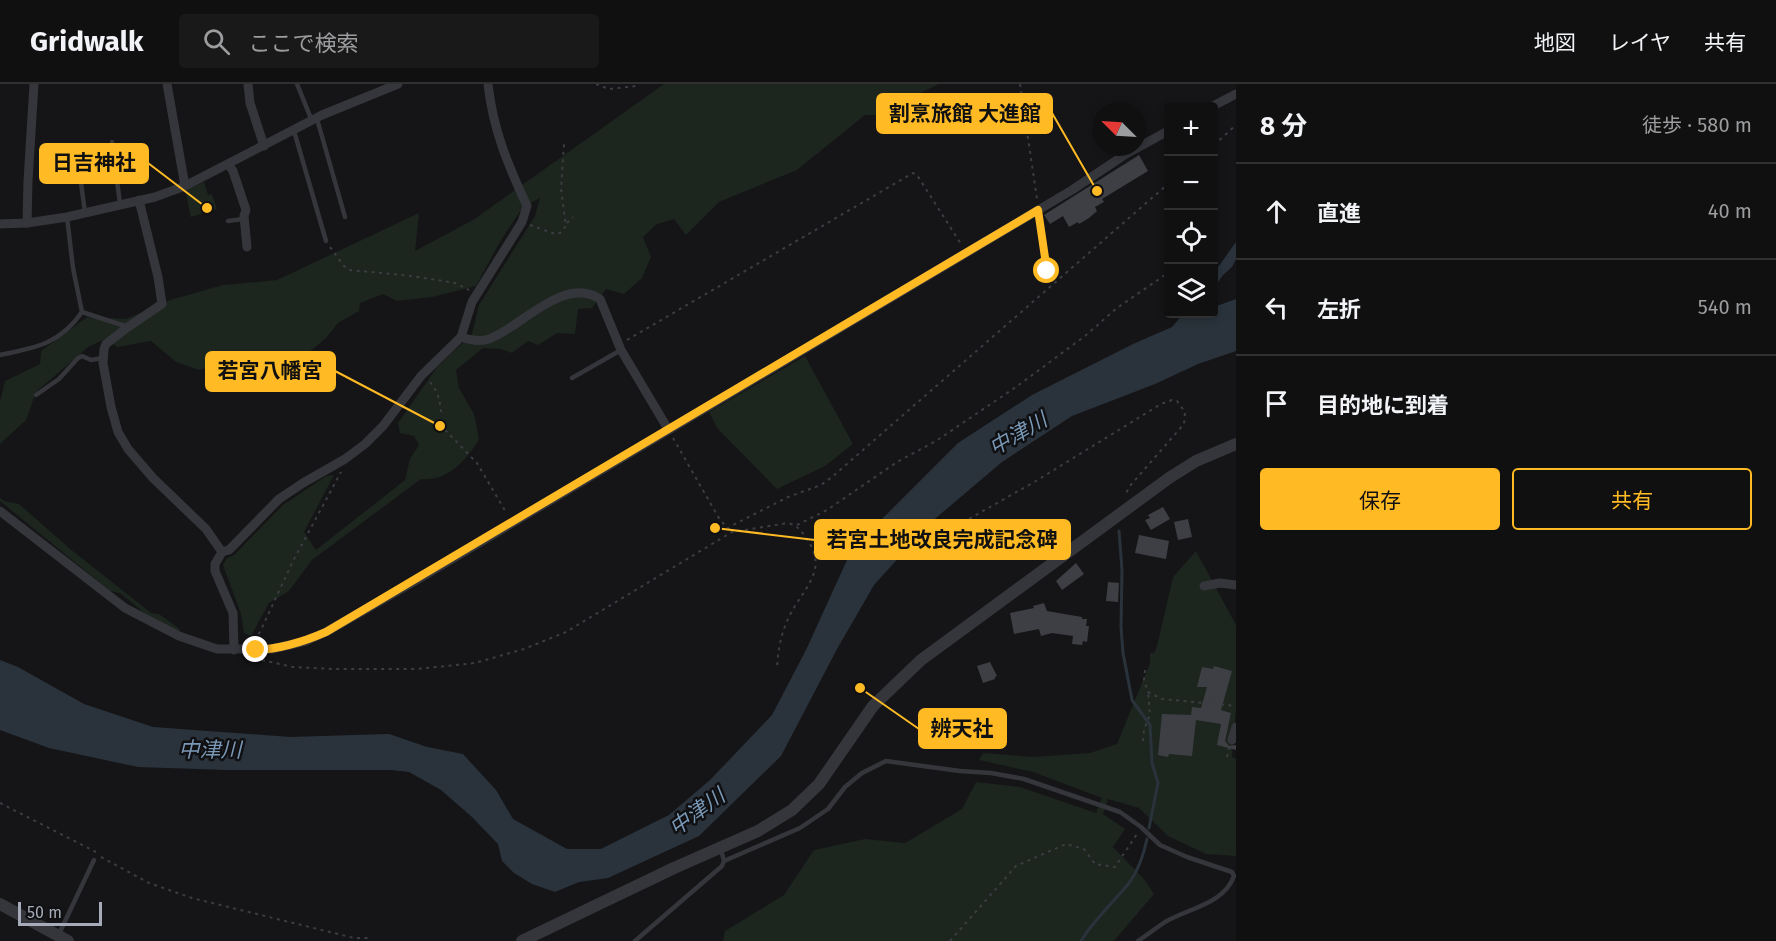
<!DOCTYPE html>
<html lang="ja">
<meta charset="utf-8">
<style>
:root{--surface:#101011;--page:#19191a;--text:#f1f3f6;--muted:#9c9d9f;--line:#303031;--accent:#ffba24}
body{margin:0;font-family:"Fira Sans","Noto Sans JP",sans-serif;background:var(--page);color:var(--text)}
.controls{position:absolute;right:18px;top:18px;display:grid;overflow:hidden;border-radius:6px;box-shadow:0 3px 9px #0003}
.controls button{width:54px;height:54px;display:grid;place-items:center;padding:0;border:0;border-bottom:2px solid var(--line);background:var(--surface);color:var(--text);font:30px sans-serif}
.compass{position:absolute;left:1092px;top:18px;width:54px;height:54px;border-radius:50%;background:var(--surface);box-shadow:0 3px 9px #0003;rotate:294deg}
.scale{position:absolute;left:18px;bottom:15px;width:84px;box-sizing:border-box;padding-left:6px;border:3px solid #a5abb8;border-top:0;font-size:16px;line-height:21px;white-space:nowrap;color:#a5abb8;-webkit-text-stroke:4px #101012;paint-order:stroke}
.stop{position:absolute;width:18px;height:18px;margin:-14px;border:4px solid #ffba24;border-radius:50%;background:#fff}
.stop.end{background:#ffba24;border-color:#fff;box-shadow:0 2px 6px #0008}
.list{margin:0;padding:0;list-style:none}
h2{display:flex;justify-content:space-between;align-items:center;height:78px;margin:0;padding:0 24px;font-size:26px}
h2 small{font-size:20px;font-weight:400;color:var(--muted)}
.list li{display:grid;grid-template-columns:39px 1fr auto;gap:18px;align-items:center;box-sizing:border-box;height:96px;padding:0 24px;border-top:2px solid var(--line)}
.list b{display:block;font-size:22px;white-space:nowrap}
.list em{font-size:20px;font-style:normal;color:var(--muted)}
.actions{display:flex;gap:12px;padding:18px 24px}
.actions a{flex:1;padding:14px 0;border:2px solid var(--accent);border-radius:6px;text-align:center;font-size:21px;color:var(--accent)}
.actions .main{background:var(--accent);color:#111}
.icon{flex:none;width:33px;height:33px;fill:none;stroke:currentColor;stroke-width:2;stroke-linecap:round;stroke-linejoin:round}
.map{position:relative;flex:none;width:1236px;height:857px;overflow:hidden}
header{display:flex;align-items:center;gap:36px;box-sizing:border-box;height:84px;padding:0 30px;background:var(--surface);border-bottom:2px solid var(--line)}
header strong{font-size:28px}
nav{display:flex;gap:33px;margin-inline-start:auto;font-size:21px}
.search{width:420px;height:54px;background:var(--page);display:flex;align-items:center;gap:15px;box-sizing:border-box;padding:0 21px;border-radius:6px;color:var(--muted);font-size:22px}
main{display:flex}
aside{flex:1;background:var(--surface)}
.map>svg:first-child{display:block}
.green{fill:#1c251e}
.water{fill:#2a333c}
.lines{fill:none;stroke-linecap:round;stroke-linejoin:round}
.stream{stroke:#2a333c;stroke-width:3}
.building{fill:#3e3f44}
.path{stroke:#3b3d43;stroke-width:2;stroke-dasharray:3 4.5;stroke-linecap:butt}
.service{stroke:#35363c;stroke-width:4.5}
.minor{stroke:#35363c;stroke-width:9}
.tertiary{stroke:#35363c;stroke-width:12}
.route{stroke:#ffba24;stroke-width:8}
.labels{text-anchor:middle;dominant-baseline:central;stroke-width:5;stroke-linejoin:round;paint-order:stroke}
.water-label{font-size:21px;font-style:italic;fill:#7998b6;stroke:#101012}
.leader{fill:none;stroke:#ffba24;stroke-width:2}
.callout-dot{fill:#ffba24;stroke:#101012;stroke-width:2}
.callout{fill:#ffba24;stroke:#ffba24;stroke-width:2}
.callout-label{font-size:21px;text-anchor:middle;font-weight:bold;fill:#111}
</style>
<header>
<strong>Gridwalk</strong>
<div class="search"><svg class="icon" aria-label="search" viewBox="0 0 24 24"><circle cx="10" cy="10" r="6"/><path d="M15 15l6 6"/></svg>ここで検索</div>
<nav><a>地図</a><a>レイヤ</a><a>共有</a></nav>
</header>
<main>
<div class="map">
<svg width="1236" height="857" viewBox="0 0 1236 857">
<rect width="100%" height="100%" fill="#151517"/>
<g class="green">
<path d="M 664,0 L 939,0 L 875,31 L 865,31 L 797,86 L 719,118 L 686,151 L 674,135 L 657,140 L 643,153 L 651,173 L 642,194 L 624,210 L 606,205 L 592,224 L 578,225 L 575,250 L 557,249 L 538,261 L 528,257 L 512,269 L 501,265 L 483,264 L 456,286 L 459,304 L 474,330 L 479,355 C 467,376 447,398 421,395 L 312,476 L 289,507 L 269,519 L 251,552 L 244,549 L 241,530 L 223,481 L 227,474 L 234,471 L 283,421 L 326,392 L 334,391 L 304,448 L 316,466 L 405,396 L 410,375 L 419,361 L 414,352 L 400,349 L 398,339 L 437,283 L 472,250 L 479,221 L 535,132 L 540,114 L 523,123 L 501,156 L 476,202 L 432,213 L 397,217 L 383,210 L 360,219 L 359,227 L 338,239 L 326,254 L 290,284 L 231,276 L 199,286 L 176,278 L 151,257 L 117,263 L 106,255 L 88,263 L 36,308 L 26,336 L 0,360 L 0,318 L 5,297 L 40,280 L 41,267 L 87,233 L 126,235 L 170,216 L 223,201 L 277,196 L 419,129 L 415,167 L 473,136 Z"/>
<path d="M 204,98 L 208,111 L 212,110 L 217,125 L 191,133 L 185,106 Z"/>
<path d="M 805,272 L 853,360 L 825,382 L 777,405 L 717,344 L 709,328 Z"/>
<path d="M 0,414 L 4,417 L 19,420 L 69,464 L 151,529 L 159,530 L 181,546 L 177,547 L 147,531 L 120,509 L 110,507 L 0,417 Z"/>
<path d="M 1196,467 L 1236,541 L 1236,626 L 1232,673 L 1236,675 L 1236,772 L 1206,770 L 1168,752 L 1139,724 L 1108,715 L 1103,730 L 1125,745 L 1113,763 L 1144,795 L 1154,810 L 1114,857 L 723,857 L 725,847 L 784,811 L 814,766 L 865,755 L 905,759 L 962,725 L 976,698 L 1020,703 L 1096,729 L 1102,714 L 1033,688 L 979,676 L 983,669 L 1033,673 L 1090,669 L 1117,660 L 1150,579 L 1150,569 L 1154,569 L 1157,562 L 1173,493 Z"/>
</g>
<g class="water">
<path d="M 1236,158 L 1236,175 L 1232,183 L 1223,191 L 1214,204 L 1214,189 Z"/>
<path d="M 1236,215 L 1236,267 L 1198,280 L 1155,300 L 1072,332 L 1002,378 L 930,439 L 874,501 L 837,565 L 781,672 L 699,752 L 608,794 L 579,798 L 555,808 L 532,800 L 514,789 L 502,777 L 498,760 L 472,733 L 441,706 L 409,688 L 392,686 L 228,686 L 138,683 L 49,664 L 0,646 L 0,576 L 18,583 L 84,620 L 153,643 L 290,653 L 389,650 L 427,663 L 463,670 L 496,706 L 513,735 L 567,765 L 601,765 L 669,731 L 710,696 L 772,631 L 806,566 L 852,465 L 958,359 L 1032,311 L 1133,260 L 1172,243 L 1183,230 L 1214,230 L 1214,223 Z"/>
</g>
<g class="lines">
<g class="stream">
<path d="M 1119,447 L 1122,486 L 1121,543 L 1123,569 L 1132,616 L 1150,641 L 1152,679 L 1158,699 L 1149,744"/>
<path d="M 1081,857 C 1094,835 1113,819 1129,799 C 1138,787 1144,769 1147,755"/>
</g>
</g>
<g class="building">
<path d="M 1139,71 L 1148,87 L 1102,115 L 1104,118 L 1095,123 L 1097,127 L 1089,134 L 1079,140 L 1078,138 L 1069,143 L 1063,132 L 1050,140 L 1044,131 Z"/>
<path d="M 1163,423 L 1170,435 L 1151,446 L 1145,436 L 1150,434 L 1148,431 Z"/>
<path d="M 1188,435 L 1192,453 L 1178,456 L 1174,438 Z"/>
<path d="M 1139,451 L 1169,457 L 1166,475 L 1135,469 Z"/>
<path d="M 1076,479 L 1084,490 L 1062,506 L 1056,497 Z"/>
<path d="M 1108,498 L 1119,499 L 1118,518 L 1106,517 Z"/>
<path d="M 1044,519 L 1047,527 L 1082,533 L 1082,535 L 1087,535 L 1086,542 L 1089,542 L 1087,558 L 1083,557 L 1082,561 L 1072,560 L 1073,552 L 1052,549 L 1041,552 L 1039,545 L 1014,550 L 1010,529 L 1034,524 L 1033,522 Z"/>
<path d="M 990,578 L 997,592 L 995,593 L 995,595 L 983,599 L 977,582 Z"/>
<path d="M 1214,582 L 1232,587 L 1221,626 L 1231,629 L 1225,657 L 1229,662 L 1236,661 L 1236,666 L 1217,661 L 1221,640 L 1196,636 L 1192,672 L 1169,670 L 1168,673 L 1158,671 L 1162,630 L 1191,631 L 1192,623 L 1201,624 L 1207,603 L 1197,603 L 1202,583 L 1213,585 Z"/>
</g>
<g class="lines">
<g class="path">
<path d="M 596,0 L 609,5 L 636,2 L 638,0"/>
<path d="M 1020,0 L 1037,115"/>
<path d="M 1214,61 L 1236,41"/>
<path d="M 1040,136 L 1045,180 L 1046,187 L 1054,199"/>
<path d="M 567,139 L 573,133"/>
<path d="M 530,141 L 555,150 L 560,149 L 566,142 L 561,105 L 564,60"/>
<path d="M 330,163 L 344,182 L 350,186 L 412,192 L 455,199 L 469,206"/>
<path d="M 627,256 L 913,89 L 917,91 L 961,160"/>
<path d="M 430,298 C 438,308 440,316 441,328"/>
<path d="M 445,346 L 477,379 L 507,430"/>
<path d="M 673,354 L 720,436 L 732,448"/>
<path d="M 797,441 L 827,426 L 897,378 L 936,357 L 1016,303 L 1085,252 L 1117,224 L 1168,189"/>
<path d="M 732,448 L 733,441 L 788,413 L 821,401 L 832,393 L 1168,100"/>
<path d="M 930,457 L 1036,397 L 1161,320 L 1172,316 L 1177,317 L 1185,328 L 1184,340 L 1129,403 L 1125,412"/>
<path d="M 254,556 L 260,548 L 293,477 L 341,388"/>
<path d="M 262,576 L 293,583 L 334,585 L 417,585 L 475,579 L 524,565 L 566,548 L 732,448 L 788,439 C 799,442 802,448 808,457 C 829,487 801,507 789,533 C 781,549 778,566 777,584"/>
<path d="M 1145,586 L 1144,596 L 1148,608 L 1162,615 L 1236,622"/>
<path d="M 1143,657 L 1144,645 L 1150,631 L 1148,608"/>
<path d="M 1227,673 L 1229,664"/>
<path d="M 0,719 L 96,768"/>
<path d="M 101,773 L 149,799 L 192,814 L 354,854 L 369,854"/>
<path d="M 950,857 L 1016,782 L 1066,760 L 1084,765 L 1095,780 L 1115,783 L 1137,750"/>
</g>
<g class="service">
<path d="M 297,0 L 312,37"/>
<path d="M 317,35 L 345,133"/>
<path d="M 294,47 L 326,157"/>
<path d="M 112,58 L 120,120"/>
<path d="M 80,61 L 79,83 L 85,129"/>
<path d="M 228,137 L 243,135"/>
<path d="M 82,228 L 128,243"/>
<path d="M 0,271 C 35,264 60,260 82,228 L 73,184 L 67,133"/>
<path d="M 572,294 L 621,266"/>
<path d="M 36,311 L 59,295 L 78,274 L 82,272 L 91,276 L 103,274"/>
<path d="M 724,777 L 800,744 L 828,725 L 845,703 L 862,689 L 886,677 L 960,687 L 991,689 L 1024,695 L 1120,728 L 1141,743 L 1160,761 L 1187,773 L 1232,788 L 1234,792 C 1224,820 1189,824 1165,838 C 1156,844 1147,851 1138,857"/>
<path d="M 58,852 L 94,776"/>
<path d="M 635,857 L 722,782 L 724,777 L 721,766"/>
</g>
<g class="minor">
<path d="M 167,0 L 185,102"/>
<path d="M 248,0 L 250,19 L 264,62"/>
<path d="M 1213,22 L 1236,10"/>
<path d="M 228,80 L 233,87 L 246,126 L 244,132 L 247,163"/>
<path d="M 139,116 L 158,193 L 162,220 L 128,243 L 106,260 L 104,265 L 103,279 L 111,323 L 118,348 L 128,365 L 153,394 L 206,445 L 222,468 L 215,480 L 215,487 L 233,529 L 234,566"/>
<path d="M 27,139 L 28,97 L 34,0"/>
<path d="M 0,140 L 27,139 L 67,133 L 155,113 L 185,102 L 322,31 L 398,0"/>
<path d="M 461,253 C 470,256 480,258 489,255 C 520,244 564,191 600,215 L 621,266 L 668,345"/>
<path d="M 0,427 L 125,524 L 179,552 L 217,565 L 272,565 L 306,557 L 326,548 L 420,494 L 1072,106 L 1126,70 L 1168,47"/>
<path d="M 222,468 L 229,466 L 279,415 L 303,399 L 345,375 L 365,360 L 383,342 L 421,292 L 461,253 L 472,218 L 522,138 L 527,122 C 508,81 493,46 488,0"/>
<path d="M 1204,502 L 1220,499 L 1236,501"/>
<path d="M 1232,656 L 1236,643"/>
</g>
<g class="tertiary">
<path d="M 0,820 L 68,857"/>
<path d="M 522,857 L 674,784 L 758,747 L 792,726 L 819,700 L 873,622 L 921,576 L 1169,394 L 1196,377 L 1236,360"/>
</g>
</g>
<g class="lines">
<path class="route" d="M 256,566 C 281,565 303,558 326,548 L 1038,126 L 1047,187"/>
</g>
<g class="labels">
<g class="water-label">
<text transform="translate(1018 350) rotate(-30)">中津川</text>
<text x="210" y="666">中津川</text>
<text transform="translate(697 728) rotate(-36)">中津川</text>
</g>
</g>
<path class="leader" d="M1097 107L1052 29M207 124L148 79M440 342L335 287M715 444L815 456M860 604L919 645"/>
<g class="callout-dot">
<circle cx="1097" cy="107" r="6"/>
<circle cx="207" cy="124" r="6"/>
<circle cx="440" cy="342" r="6"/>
<circle cx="715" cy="444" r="6"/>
<circle cx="860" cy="604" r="6"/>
</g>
<g class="callout">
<rect x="877" y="10" width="175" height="39" rx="6"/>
<rect x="40" y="60" width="108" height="39" rx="6"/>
<rect x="206" y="268" width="129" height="39" rx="6"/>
<rect x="815" y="436" width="255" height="39" rx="6"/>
<rect x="919" y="625" width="87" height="39" rx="6"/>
</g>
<g class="callout-label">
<text x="965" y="37">割烹旅館 大進館</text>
<text x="94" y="86">日吉神社</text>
<text x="270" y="294">若宮八幡宮</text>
<text x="942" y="463">若宮土地改良完成記念碑</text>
<text x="962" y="652">辨天社</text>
</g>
</svg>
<div class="controls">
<button>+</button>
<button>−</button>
<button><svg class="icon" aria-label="locate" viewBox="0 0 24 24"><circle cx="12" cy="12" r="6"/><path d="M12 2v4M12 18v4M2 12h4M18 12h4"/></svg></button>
<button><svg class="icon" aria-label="layers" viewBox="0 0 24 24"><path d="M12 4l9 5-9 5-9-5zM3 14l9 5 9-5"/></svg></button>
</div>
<svg class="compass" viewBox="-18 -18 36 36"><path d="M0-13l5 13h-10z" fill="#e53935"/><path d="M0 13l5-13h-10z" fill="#9c9d9f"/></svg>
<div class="scale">50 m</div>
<div class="stop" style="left:1047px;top:187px"></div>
<div class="stop end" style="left:256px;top:566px"></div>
</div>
<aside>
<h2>8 分<small>徒歩 · 580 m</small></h2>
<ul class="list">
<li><svg class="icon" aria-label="ahead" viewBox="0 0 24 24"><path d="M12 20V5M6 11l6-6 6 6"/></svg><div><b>直進</b></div><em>40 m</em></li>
<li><svg class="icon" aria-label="left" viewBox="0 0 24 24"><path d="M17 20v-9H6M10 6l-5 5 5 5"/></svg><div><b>左折</b></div><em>540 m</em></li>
<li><svg class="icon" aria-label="arrive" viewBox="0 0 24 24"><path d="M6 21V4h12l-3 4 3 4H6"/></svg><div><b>目的地に到着</b></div></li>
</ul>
<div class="actions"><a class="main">保存</a><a>共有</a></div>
</aside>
</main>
